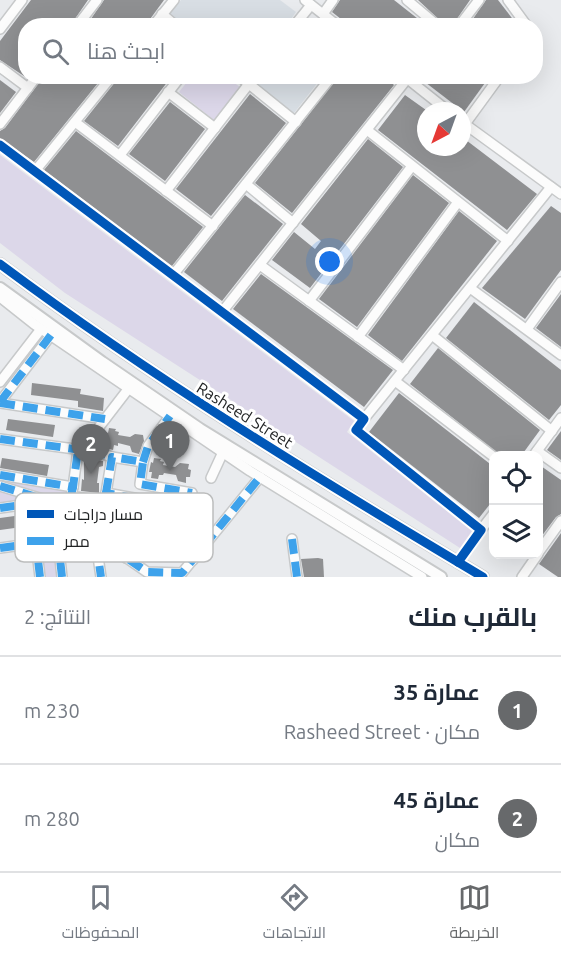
<!DOCTYPE html>
<html lang="ar">
<meta charset="utf-8">
<style>
:root{--surface:#fff;--page:#f6f6f7;--text:#1f2937;--muted:#747a83;--line:#e0e1e3;--accent:#67696b}
body{margin:0;font-family:Ubuntu,Cairo,sans-serif;background:var(--page);color:var(--text);direction:rtl}
.controls{position:absolute;right:18px;bottom:18px;display:grid;overflow:hidden;border-radius:12px;box-shadow:0 6px 24px #0002}
.controls button{width:54px;height:54px;display:grid;place-items:center;padding:0;border:0;border-bottom:2px solid var(--line);background:var(--surface);color:var(--text);font:30px sans-serif}
.compass{position:absolute;left:417px;top:102px;width:54px;height:54px;border-radius:50%;background:var(--surface);box-shadow:0 6px 24px #0002;rotate:221deg}
.you{position:absolute;left:330px;top:262px;width:21px;height:21px;margin:-15px;border:4px solid #fff;border-radius:50%;background:#1a73e8;box-shadow:0 0 0 9px #1a73e833}
.badge{display:grid;place-items:center;width:39px;height:39px;border-radius:50%;background:var(--accent);color:#fff;font-size:20px;font-weight:700}
.pin{position:absolute;translate:-50% -50px;filter:drop-shadow(0 2px 3px #0008)}
.pin::after{content:'';position:absolute;top:32px;width:21px;height:18px;background:inherit;clip-path:polygon(0 0,100% 0,50% 100%)}
.list{margin:0;padding:0;list-style:none}
h2{display:flex;justify-content:space-between;align-items:center;height:78px;margin:0;padding:0 24px;font-size:26px}
h2 small{font-size:20px;font-weight:400;color:var(--muted)}
.list li{display:grid;grid-template-columns:39px 1fr auto;gap:18px;align-items:center;box-sizing:border-box;height:108px;padding:0 24px;border-top:2px solid var(--line)}
.list b{display:block;font-size:22px;white-space:nowrap}
.list p{margin:0;font-size:20px;white-space:nowrap;color:var(--muted)}
.list em{font-size:20px;font-style:normal;color:var(--muted)}
.icon{flex:none;width:33px;height:33px;fill:none;stroke:currentColor;stroke-width:2;stroke-linecap:round;stroke-linejoin:round}
.map{position:relative;flex:none;width:561px;height:577px;overflow:hidden;direction:ltr}
.search{position:absolute;background:var(--surface);box-shadow:0 6px 24px #0002;left:18px;right:18px;top:18px;height:66px;display:flex;align-items:center;gap:15px;box-sizing:border-box;padding:0 21px;border-radius:24px;color:var(--muted);font-size:22px}
.sheet{height:294px;background:var(--surface)}
nav{display:flex;justify-content:space-around;align-items:center;box-sizing:border-box;height:84px;border-top:2px solid var(--line);background:var(--surface);font-size:16px;color:var(--muted)}
nav a{display:grid;justify-items:center;gap:3px}
nav .on{color:var(--accent)}
.map>svg:first-child{display:block}
.built{fill:#d8dee4}
.green{fill:#dcd7e9}
.building{fill:#8f9092}
.lines{fill:none;stroke-linecap:round;stroke-linejoin:round}
.minor-casing{stroke:#c7c9ca;stroke-width:12}
.tertiary-casing{stroke:#c7c9ca;stroke-width:14}
.minor{stroke:#fcfcfc;stroke-width:9}
.tertiary{stroke:#fcfcfc;stroke-width:10}
.quiet{stroke:#3ea2eb;stroke-width:8;stroke-dasharray:15 8;stroke-linecap:butt}
.cycleway-casing{stroke:#fff;stroke-width:13}
.cycleway{stroke:#0057b8;stroke-width:9}
.labels{text-anchor:middle;dominant-baseline:central;stroke-width:6;stroke-linejoin:round;paint-order:stroke}
.street-label{font-size:16px;fill:#212324;stroke:#fff}
.key{fill:#fff;stroke:#bcbdbd;stroke-width:1.5}
.key-label{font-size:16px;fill:#212324}
</style>
<div class="map">
<svg width="561" height="577" viewBox="0 0 561 577">
<rect width="100%" height="100%" fill="#e9ebee"/>
<g class="built">
<path d="M 181,0 L 280,0 L 296,12 L 286,26 L 181,25 L 168,16 Z"/>
<path d="M 263,77 L 322,77 L 294,113 L 257,85 Z"/>
</g>
<g class="green">
<path d="M 191,77 L 226,77 L 240,87 L 214,120 L 179,92 Z"/>
<path d="M 0,155 L 354,421 L 347,432 L 472,531 L 460,548 L 65,293 L 0,243 Z"/>
<path d="M 0,475 L 73,487 L 57,506 L 49,501 L 0,508 Z"/>
<path d="M 58,541 L 62,577 L 40,577 L 36,543 Z"/>
</g>
<g class="building">
<path d="M 31,0 L 88,0 L 70,26 L 26,26 L 26,76 L 28,76 L 27,78 L 0,60 L 0,41 Z"/>
<path d="M 104,0 L 164,0 L 145,26 L 86,26 Z"/>
<path d="M 340,0 L 394,0 L 427,26 L 350,26 L 332,12 Z"/>
<path d="M 418,0 L 470,0 L 452,26 L 446,26 Z"/>
<path d="M 486,0 L 498,0 L 518,26 L 468,26 Z"/>
<path d="M 44,76 L 90,76 L 98,83 L 34,162 L 0,138 L 0,131 L 5,128 Z"/>
<path d="M 120,76 L 172,76 L 118,146 L 84,121 Z"/>
<path d="M 339,76 L 384,76 L 394,85 L 292,213 L 255,183 Z"/>
<path d="M 417,76 L 490,76 L 464,112 Z"/>
<path d="M 0,80 L 16,92 L 0,113 Z"/>
<path d="M 250,94 L 286,123 L 211,216 L 176,189 Z"/>
<path d="M 405,95 L 426,110 L 426,147 L 462,147 L 462,137 L 537,194 L 507,230 L 378,130 Z"/>
<path d="M 170,102 L 205,129 L 165,181 L 129,154 Z"/>
<path d="M 76,131 L 203,227 L 172,266 L 44,170 Z"/>
<path d="M 368,139 L 403,167 L 310,288 L 272,260 L 294,232 L 315,249 L 321,241 L 301,224 Z"/>
<path d="M 413,175 L 449,203 L 357,327 L 319,299 Z"/>
<path d="M 245,195 L 283,224 L 222,301 L 184,272 Z"/>
<path d="M 551,206 L 561,213 L 561,270 L 525,319 L 482,288 Z"/>
<path d="M 459,211 L 497,241 L 402,361 L 368,335 Z"/>
<path d="M 261,274 L 393,370 L 364,407 L 233,309 Z"/>
<path d="M 561,294 L 561,347 L 536,328 Z"/>
<path d="M 474,302 L 561,370 L 561,405 L 549,420 L 446,338 Z"/>
<path d="M 438,348 L 540,430 L 521,456 L 501,456 L 410,384 Z"/>
<path d="M 32,383 L 81,389 L 80,394 L 104,398 L 103,411 L 78,407 L 78,401 L 31,395 Z"/>
<path d="M 399,393 L 494,467 L 494,499 L 479,518 L 369,432 Z"/>
<path d="M 8,419 L 55,425 L 53,437 L 6,430 Z"/>
<path d="M 109,428 L 116,429 L 115,431 L 119,432 L 118,435 L 130,437 L 135,434 L 143,435 L 144,441 L 139,454 L 132,452 L 130,446 L 118,443 L 118,446 L 114,445 L 113,450 L 106,448 L 107,442 L 104,441 L 106,432 L 108,433 Z"/>
<path d="M 561,431 L 561,460 L 547,450 Z"/>
<path d="M 84,457 L 103,461 L 103,466 L 99,467 L 97,483 L 99,483 L 99,493 L 81,491 L 82,479 L 84,480 Z"/>
<path d="M 2,458 L 49,465 L 47,476 L 0,468 Z"/>
<path d="M 154,458 L 161,459 L 160,461 L 164,462 L 163,465 L 175,467 L 180,463 L 189,464 L 188,469 L 191,470 L 190,477 L 186,477 L 186,483 L 178,481 L 176,475 L 164,473 L 163,475 L 159,475 L 158,479 L 151,478 L 152,472 L 149,472 L 151,462 L 153,463 Z"/>
<path d="M 538,464 L 561,480 L 561,514 L 556,517 L 538,541 Z"/>
<path d="M 29,514 L 30,521 L 53,519 L 55,532 L 30,535 L 29,526 L 0,530 L 0,518 Z"/>
<path d="M 561,533 L 561,577 L 558,577 L 539,564 Z"/>
<path d="M 318,558 L 323,559 L 324,577 L 304,577 L 301,559 Z"/>
</g>
<g class="lines">
<g class="minor-casing">
<g id="minor">
<path d="M 305,0 L 338,26"/>
<path d="M 407,0 L 438,26"/>
<path d="M 508,0 L 527,26"/>
<path d="M 162,14 L 176,26"/>
<path d="M 323,14 L 333,0"/>
<path d="M 77,26 L 97,0"/>
<path d="M 153,26 L 174,0"/>
<path d="M 294,26 L 311,5"/>
<path d="M 459,26 L 479,0"/>
<path d="M 0,29 L 22,0"/>
<path d="M 0,67 L 28,88"/>
<path d="M 239,76 L 296,122"/>
<path d="M 404,76 L 448,111"/>
<path d="M 168,92 L 215,128"/>
<path d="M 75,122 L 213,226"/>
<path d="M 462,122 L 561,194"/>
<path d="M 0,124 L 37,76"/>
<path d="M 465,124 L 500,76"/>
<path d="M 367,130 L 508,241"/>
<path d="M 0,145 L 364,419 L 356,430 L 481,530 L 458,562"/>
<path d="M 120,155 L 181,76"/>
<path d="M 35,171 L 112,76"/>
<path d="M 246,184 L 293,223"/>
<path d="M 166,191 L 255,76"/>
<path d="M 260,265 L 404,370"/>
<path d="M 173,275 L 332,76"/>
<path d="M 470,288 L 561,355"/>
<path d="M 0,297 L 34,324 L 250,471 L 422,577"/>
<path d="M 309,301 L 412,166"/>
<path d="M 222,312 L 407,79"/>
<path d="M 527,329 L 561,282"/>
<path d="M 432,335 L 552,431"/>
<path d="M 358,337 L 458,202"/>
<path d="M 395,381 L 494,457"/>
<path d="M 0,382 L 41,329"/>
<path d="M 0,402 L 51,335"/>
<path d="M 0,403 L 105,419"/>
<path d="M 364,419 L 551,187"/>
<path d="M 99,427 L 129,388"/>
<path d="M 0,439 L 97,452 L 112,457"/>
<path d="M 537,451 L 561,468"/>
<path d="M 534,455 L 561,418"/>
<path d="M 143,462 L 148,446 L 170,416"/>
<path d="M 0,475 L 73,487 L 78,450"/>
<path d="M 211,478 L 223,452"/>
<path d="M 0,486 L 46,500"/>
<path d="M 73,487 L 71,496 L 105,502 L 106,493 L 189,508 L 181,547 L 193,560"/>
<path d="M 106,493 L 112,457 L 143,462 L 140,484 L 192,493"/>
<path d="M 0,508 L 49,501 L 74,516 L 95,536 L 101,577"/>
<path d="M 481,530 L 494,513"/>
<path d="M 292,539 L 297,577"/>
<path d="M 0,548 L 36,543"/>
<path d="M 538,553 L 561,521"/>
<path d="M 126,558 L 138,538 L 144,500"/>
<path d="M 40,577 L 36,543 L 58,541"/>
<path d="M 62,577 L 58,541 L 95,536 L 147,572 L 182,573 L 260,477"/>
<path d="M 522,577 L 538,554"/>
</g>
</g>
<g class="tertiary-casing">
<g id="tertiary">
<path d="M 0,264 C 154,379 318,479 483,577"/>
<path d="M 0,288 L 102,362 L 200,429 L 441,577"/>
</g>
</g>
<use href="#minor" class="minor"/>
<use href="#tertiary" class="tertiary"/>
<g class="quiet">
<path d="M 0,402 L 51,335"/>
<path d="M 0,403 L 105,419"/>
<path d="M 0,439 L 97,452 L 112,457"/>
<path d="M 143,462 L 148,446 L 170,416"/>
<path d="M 0,475 L 73,487 L 78,450"/>
<path d="M 0,486 L 46,500"/>
<path d="M 73,487 L 71,496 L 105,502 L 106,493 L 189,508 L 181,547 L 193,560"/>
<path d="M 106,493 L 112,457 L 143,462 L 140,484 L 192,493"/>
<path d="M 0,508 L 49,501 L 74,516 L 95,536 L 101,577"/>
<path d="M 292,539 L 297,577"/>
<path d="M 0,548 L 36,543"/>
<path d="M 126,558 L 138,538 L 144,500"/>
<path d="M 40,577 L 36,543 L 58,541"/>
<path d="M 62,577 L 58,541 L 95,536 L 147,572 L 182,573 L 260,477"/>
</g>
<g class="cycleway-casing">
<g id="cycleway">
<path d="M 0,145 L 364,419 L 356,430 L 481,530 L 458,562"/>
<path d="M 0,264 C 154,379 318,479 483,577"/>
</g>
</g>
<use href="#cycleway" class="cycleway"/>
</g>
<g class="labels">
<g class="street-label">
<text transform="translate(245 415) rotate(32)">Rasheed Street</text>
</g>
</g>
<rect x="15" y="493" width="198" height="69" rx="9" class="key"/>
<rect x="27" y="510" width="27" height="8" fill="#0057b8"/>
<rect x="27" y="537" width="27" height="8" fill="#3ea2eb"/>
<g class="key-label">
<text x="64" y="520">مسار دراجات</text>
<text x="64" y="547">ممر</text>
</g>
</svg>
<div class="controls">
<button><svg class="icon" aria-label="locate" viewBox="0 0 24 24"><circle cx="12" cy="12" r="6"/><path d="M12 2v4M12 18v4M2 12h4M18 12h4"/></svg></button>
<button><svg class="icon" aria-label="layers" viewBox="0 0 24 24"><path d="M12 4l9 5-9 5-9-5zM3 14l9 5 9-5"/></svg></button>
</div>
<svg class="compass" viewBox="-18 -18 36 36"><path d="M0-13l5 13h-10z" fill="#e53935"/><path d="M0 13l5-13h-10z" fill="#747a83"/></svg>
<div class="you"></div>
<div class="pin badge" style="left:170px;top:471px">1</div>
<div class="pin badge" style="left:91px;top:474px">2</div>
<div class="search"><svg class="icon" aria-label="search" viewBox="0 0 24 24"><circle cx="10" cy="10" r="6"/><path d="M15 15l6 6"/></svg>ابحث هنا</div>
</div>
<section class="sheet">
<h2>بالقرب منك<small>النتائج: 2</small></h2>
<ul class="list">
<li><span class="badge">1</span><div><b>عمارة 35</b><p>مكان · Rasheed Street</p></div><em>230 m</em></li>
<li><span class="badge">2</span><div><b>عمارة 45</b><p>مكان</p></div><em>280 m</em></li>
</ul>
</section>
<nav>
<a class="on"><svg class="icon" aria-label="map" viewBox="0 0 24 24"><path d="M3 6l6-2 6 2 6-2v14l-6 2-6-2-6 2zM9 4v14M15 6v14"/></svg>الخريطة</a>
<a><svg class="icon" aria-label="directions" viewBox="0 0 24 24"><path d="M12 3l9 9-9 9-9-9zM9 14v-3h6M13 9l2 2-2 2"/></svg>الاتجاهات</a>
<a><svg class="icon" aria-label="saved" viewBox="0 0 24 24"><path d="M7 4h10v16l-5-4-5 4z"/></svg>المحفوظات</a>
</nav>
